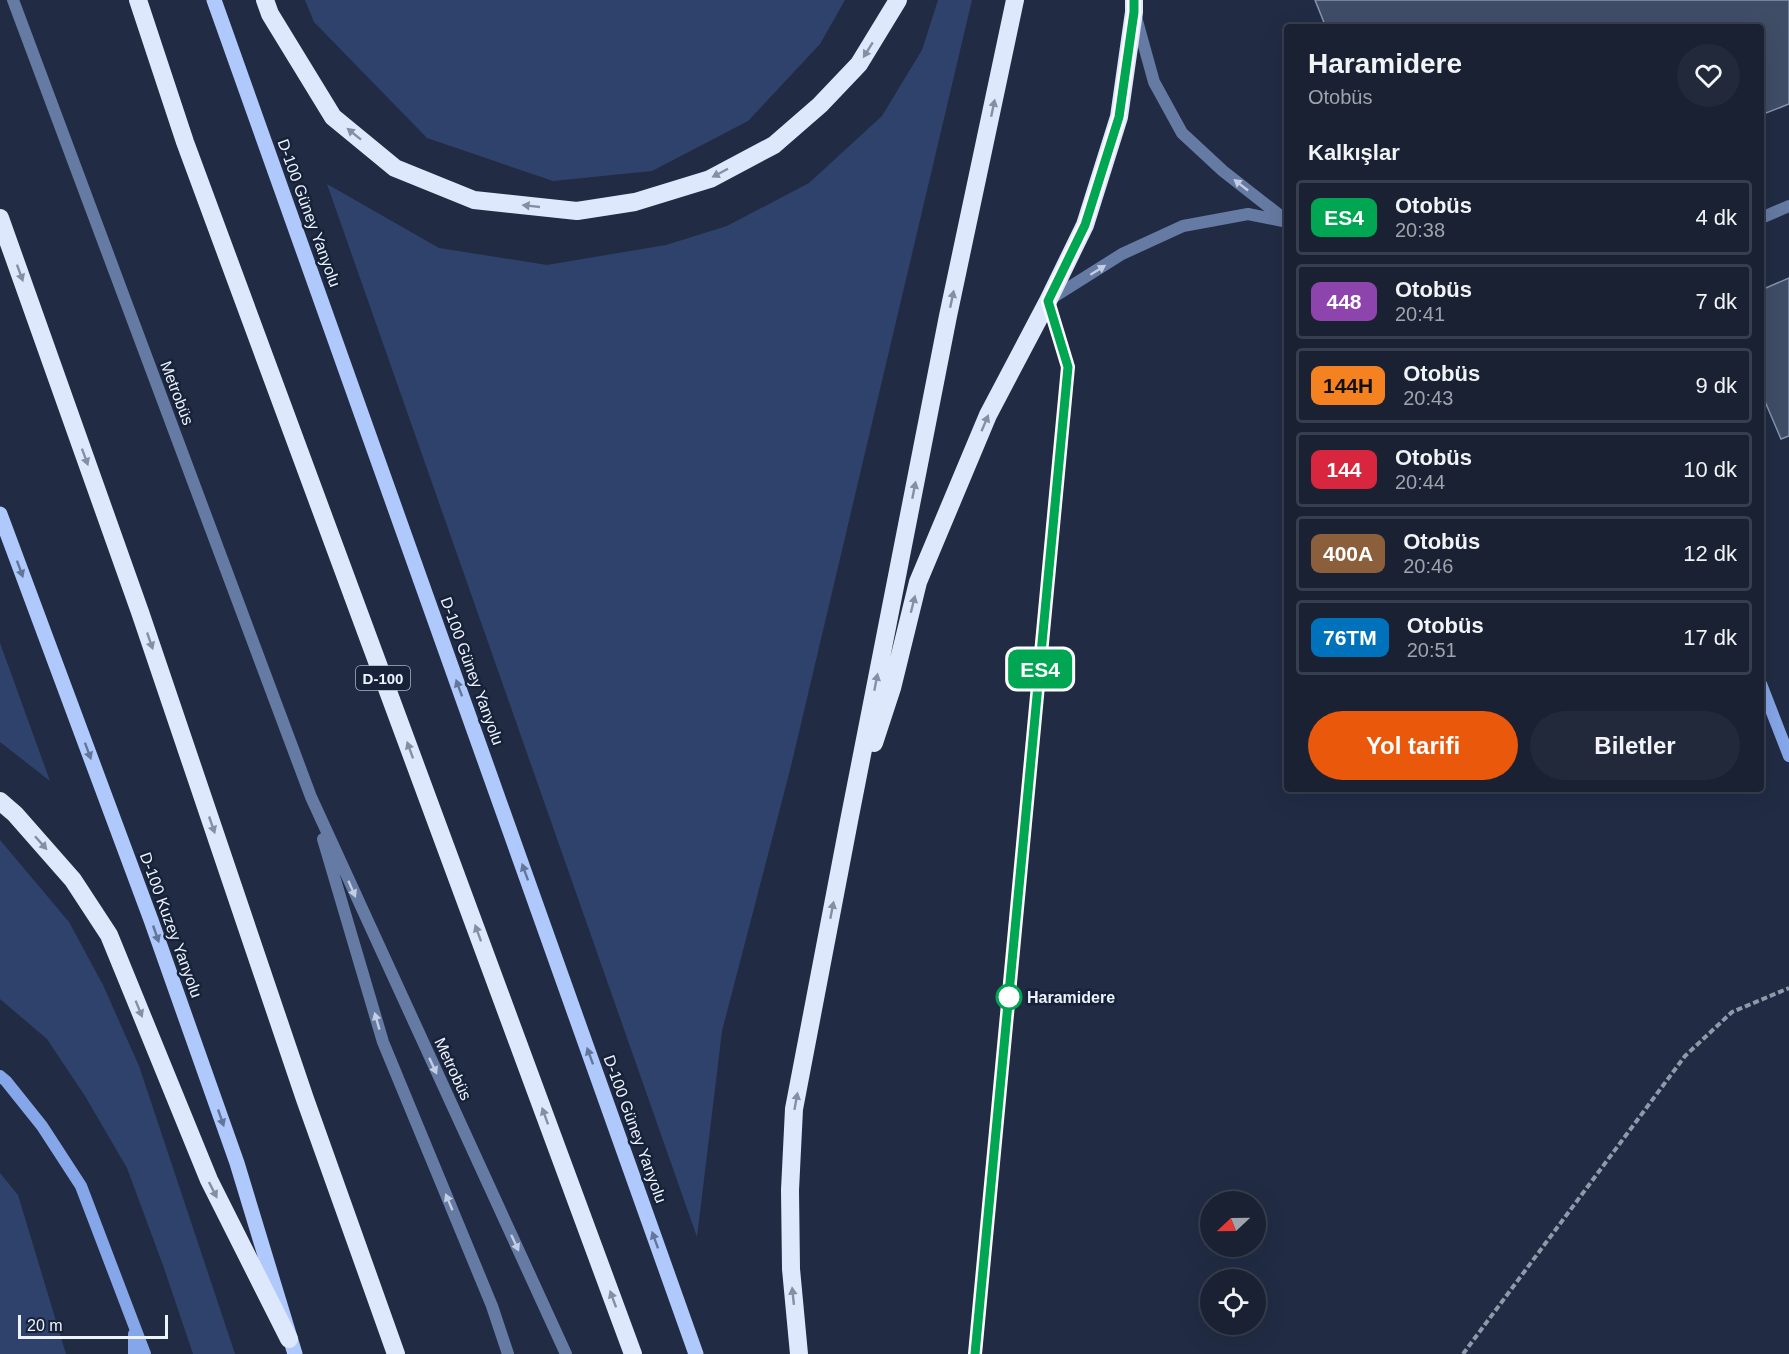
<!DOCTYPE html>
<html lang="tr">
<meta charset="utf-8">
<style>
:root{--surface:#192133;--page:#22293b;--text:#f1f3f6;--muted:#9fa3ac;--line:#373e4e;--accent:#ea580c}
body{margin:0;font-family:Arial,sans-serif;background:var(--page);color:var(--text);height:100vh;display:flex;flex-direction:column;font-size:22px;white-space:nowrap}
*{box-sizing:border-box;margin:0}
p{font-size:20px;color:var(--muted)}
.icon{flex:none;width:33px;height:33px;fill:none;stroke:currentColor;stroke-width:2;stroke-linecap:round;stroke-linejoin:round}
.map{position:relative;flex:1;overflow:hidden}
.drawer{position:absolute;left:1284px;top:24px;width:480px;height:768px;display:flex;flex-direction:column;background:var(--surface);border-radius:6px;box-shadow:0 6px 24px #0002,0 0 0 2px var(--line)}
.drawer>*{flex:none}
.badge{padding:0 12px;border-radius:9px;font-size:21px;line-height:39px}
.needle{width:39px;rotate:248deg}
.tools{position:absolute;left:1200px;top:1191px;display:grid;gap:12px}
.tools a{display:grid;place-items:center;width:66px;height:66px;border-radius:50%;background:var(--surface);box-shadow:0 6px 24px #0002,0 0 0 2px var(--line);font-size:30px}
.scale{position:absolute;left:18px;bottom:15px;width:150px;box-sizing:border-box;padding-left:6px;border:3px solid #ecf2ff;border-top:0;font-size:16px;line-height:21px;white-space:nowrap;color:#ecf2ff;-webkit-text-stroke:4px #172239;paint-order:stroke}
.map>.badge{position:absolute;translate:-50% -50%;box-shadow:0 0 0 3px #fff}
h2{padding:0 24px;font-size:22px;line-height:54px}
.round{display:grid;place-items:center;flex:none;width:63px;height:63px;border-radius:32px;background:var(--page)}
.head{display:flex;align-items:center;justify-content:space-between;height:102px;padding:0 24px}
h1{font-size:28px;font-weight:700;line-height:45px}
.cta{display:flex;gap:12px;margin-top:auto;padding:12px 24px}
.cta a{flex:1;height:69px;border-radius:36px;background:var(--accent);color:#fff;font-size:24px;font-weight:700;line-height:69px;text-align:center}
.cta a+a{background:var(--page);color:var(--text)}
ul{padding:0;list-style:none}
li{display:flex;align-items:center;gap:18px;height:75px;margin:0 12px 9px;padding:0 12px;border:3px solid var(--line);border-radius:6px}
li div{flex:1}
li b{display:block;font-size:22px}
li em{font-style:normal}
li .badge{min-width:66px;font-weight:700;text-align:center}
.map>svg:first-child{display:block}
</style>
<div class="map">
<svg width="1789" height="1354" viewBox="0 0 1789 1354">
<rect width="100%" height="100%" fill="#212c44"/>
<path fill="#2f426b" d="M 305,0 L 845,0 L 820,44 L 748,121 L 652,171 L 553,181 L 427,138 L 314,22 Z
M 938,0 L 972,0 L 791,766 L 722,1031 L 697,1237 L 327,184 L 439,248 L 547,265 L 666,245 L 727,226 L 809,183 L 882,116 L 922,50 Z
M 0,643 L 50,781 L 0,742 Z
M 0,840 L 69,922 L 103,985 L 139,1066 L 235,1354 L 193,1354 L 164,1268 L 127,1168 L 85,1096 L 47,1039 L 0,999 Z
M 0,1173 L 18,1195 L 66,1354 L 0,1354 Z"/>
<path fill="#404d66" stroke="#8493b0" stroke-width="1.5" d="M 1315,0 L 1789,0 L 1789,104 L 1761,115 L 1761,27 L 1329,27 L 1325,25 Z
M 1789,278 L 1789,436 L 1781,439 L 1761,392 L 1761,290 Z"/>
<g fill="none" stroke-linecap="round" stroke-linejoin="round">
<path stroke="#9098aa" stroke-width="4" stroke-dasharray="6 3" stroke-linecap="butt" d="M 1463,1354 L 1685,1056 L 1732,1012 L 1789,988"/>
<path stroke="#667ba3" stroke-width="12" d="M 13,0 L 311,797 L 566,1354
M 323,839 L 383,1042 L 492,1306 L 508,1354
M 975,1354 L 1068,367 L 1048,301"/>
<path stroke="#667ba3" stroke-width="12" d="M 1136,17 L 1154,82 L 1182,133 L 1223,171 L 1287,221
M 1761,218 L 1789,206
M 1049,300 L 1122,254 L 1183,226 L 1248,214 L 1283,221"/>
<path stroke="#85a6e8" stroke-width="12" d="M 1761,684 L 1789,756
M 0,1076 L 6,1081 L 42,1126 L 81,1186 L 145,1354
M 134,1334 L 134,1354"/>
<path stroke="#afc9fc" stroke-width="15" d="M 214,0 L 696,1354
M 0,514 L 151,920 L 237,1163 L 295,1354"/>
<path stroke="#dee8fd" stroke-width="18" d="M 138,0 L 185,142 L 633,1354
M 265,0 L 270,14 L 333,117 L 395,168 L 474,200 L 577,211 L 635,202 L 710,179 L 774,145 L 820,105 L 859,64 L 898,0
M 0,218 L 140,612 L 305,1099 L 396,1354
M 874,743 L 892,688 L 918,582 L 988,415 L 1048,301 L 1085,225 L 1119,117 L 1134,12 L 1134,0
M 0,801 L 15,814 L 73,880 L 109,935 L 209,1180 L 289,1339
M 799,1354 L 791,1269 L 790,1190 L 794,1109 L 849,821 L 948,316 L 1015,0"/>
</g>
<defs><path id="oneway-solid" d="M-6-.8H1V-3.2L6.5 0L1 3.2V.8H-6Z" transform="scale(1.5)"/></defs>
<g fill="#848fa5">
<use href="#oneway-solid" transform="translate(868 50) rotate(122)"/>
<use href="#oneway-solid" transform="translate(993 108) rotate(-78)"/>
<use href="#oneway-solid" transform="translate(354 134) rotate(-141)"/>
<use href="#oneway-solid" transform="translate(720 173) rotate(152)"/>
<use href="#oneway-solid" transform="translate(531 206) rotate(-174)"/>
<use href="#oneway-solid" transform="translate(20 273) rotate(70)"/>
<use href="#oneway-solid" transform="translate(952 299) rotate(-78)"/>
<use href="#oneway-solid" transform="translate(985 423) rotate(-67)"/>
<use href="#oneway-solid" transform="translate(85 457) rotate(70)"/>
<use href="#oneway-solid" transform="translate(914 490) rotate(-79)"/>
<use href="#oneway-solid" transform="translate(913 604) rotate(-76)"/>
<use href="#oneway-solid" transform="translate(150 641) rotate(71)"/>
<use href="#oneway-solid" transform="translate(876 682) rotate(-79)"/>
<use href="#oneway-solid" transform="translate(410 750) rotate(-110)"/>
<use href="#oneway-solid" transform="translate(212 825) rotate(71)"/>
<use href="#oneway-solid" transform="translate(41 843) rotate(48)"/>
<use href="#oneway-solid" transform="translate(832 910) rotate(-79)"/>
<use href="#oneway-solid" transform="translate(478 933) rotate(-110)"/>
<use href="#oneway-solid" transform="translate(139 1009) rotate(68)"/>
<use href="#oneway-solid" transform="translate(796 1101) rotate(-80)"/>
<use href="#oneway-solid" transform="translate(545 1116) rotate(-110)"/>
<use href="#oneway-solid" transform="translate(213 1190) rotate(63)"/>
<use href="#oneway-solid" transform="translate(793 1296) rotate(-96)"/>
<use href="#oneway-solid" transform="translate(613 1299) rotate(-110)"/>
</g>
<g fill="#c4cee3">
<use href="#oneway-solid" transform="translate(1241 185) rotate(-142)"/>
<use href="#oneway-solid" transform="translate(1098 270) rotate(-32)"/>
<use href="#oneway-solid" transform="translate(352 889) rotate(66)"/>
<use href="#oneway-solid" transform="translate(377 1021) rotate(-106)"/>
<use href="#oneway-solid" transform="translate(433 1066) rotate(65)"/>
<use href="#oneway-solid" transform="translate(449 1202) rotate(-113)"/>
<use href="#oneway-solid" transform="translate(515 1243) rotate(65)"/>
</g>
<g fill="#63769a">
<use href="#oneway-solid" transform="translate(20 569) rotate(70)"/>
<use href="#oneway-solid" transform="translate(459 688) rotate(-110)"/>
<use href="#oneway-solid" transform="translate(88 751) rotate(70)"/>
<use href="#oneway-solid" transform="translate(525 872) rotate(-110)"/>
<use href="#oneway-solid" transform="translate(156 934) rotate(71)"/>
<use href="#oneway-solid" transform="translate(590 1056) rotate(-110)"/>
<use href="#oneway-solid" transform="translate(221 1118) rotate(71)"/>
<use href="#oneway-solid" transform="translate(655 1240) rotate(-110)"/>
</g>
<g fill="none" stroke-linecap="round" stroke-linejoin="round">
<g stroke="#fff" stroke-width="14">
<path id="line" d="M 975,1354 L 1068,367 L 1048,301 L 1085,225 L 1119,117 L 1134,12 L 1134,0"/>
</g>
<use href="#line" stroke="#00a651" stroke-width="9"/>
</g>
<circle fill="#fff" stroke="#00a651" stroke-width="3" cx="1009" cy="997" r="12"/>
<g text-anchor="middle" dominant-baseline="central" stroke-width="5" stroke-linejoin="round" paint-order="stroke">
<rect fill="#172239" stroke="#acb4c4" stroke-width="1.5" x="356" y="666" width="54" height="24" rx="4.5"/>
<g font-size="15" font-weight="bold" fill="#ecf2ff">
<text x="383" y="678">D-100</text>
</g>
<g font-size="16" fill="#ecf2ff" stroke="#172239">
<text transform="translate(309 213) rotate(70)">D-100 Güney Yanyolu</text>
<text transform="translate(177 393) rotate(69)">Metrobüs</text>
<text transform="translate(472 671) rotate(70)">D-100 Güney Yanyolu</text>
<text transform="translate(171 925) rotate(70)">D-100 Kuzey Yanyolu</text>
<text transform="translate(453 1069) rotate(65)">Metrobüs</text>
<text transform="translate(635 1129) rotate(70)">D-100 Güney Yanyolu</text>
</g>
<g font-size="16" font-weight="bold" fill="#ecf2ff" stroke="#172239" text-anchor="start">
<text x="1027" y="997">Haramidere</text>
</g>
</g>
</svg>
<div class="tools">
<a><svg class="needle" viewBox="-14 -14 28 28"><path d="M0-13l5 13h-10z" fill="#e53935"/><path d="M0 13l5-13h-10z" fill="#9fa3ac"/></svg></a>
<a><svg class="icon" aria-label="locate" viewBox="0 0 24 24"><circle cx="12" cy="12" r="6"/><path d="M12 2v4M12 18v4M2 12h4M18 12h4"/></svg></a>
</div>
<div class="scale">20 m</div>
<b class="badge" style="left:1040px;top:669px;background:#00a651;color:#fff">ES4</b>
<section class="drawer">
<div class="head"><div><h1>Haramidere</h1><p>Otobüs</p></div><a class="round"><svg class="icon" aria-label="heart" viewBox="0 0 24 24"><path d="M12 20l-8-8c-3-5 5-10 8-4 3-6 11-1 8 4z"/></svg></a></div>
<h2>Kalkışlar</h2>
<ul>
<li><span class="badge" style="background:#00a651;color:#fff">ES4</span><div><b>Otobüs</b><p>20:38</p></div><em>4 dk</em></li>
<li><span class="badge" style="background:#8e44ad;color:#fff">448</span><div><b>Otobüs</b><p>20:41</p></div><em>7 dk</em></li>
<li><span class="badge" style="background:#f58220;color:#111">144H</span><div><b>Otobüs</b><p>20:43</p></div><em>9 dk</em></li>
<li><span class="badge" style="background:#d7263d;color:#fff">144</span><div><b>Otobüs</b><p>20:44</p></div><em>10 dk</em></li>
<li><span class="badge" style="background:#8b5e3c;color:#fff">400A</span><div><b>Otobüs</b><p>20:46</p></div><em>12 dk</em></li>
<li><span class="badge" style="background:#0072bc;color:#fff">76TM</span><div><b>Otobüs</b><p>20:51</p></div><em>17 dk</em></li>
</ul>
<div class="cta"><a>Yol tarifi</a><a>Biletler</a></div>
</section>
</div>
